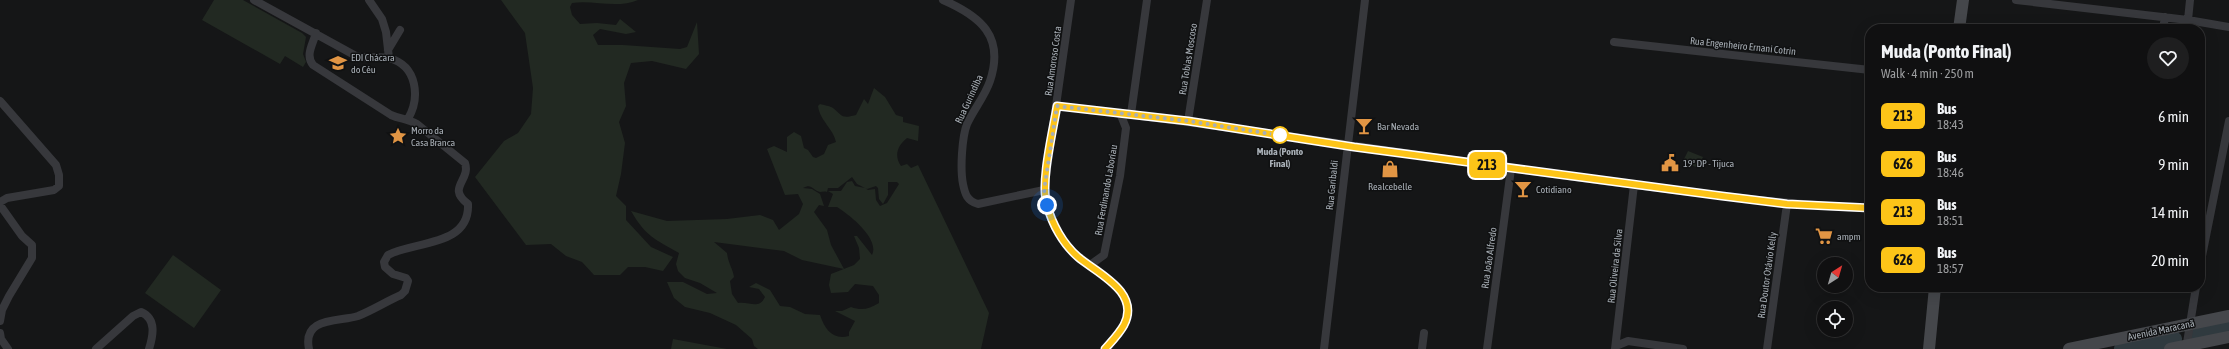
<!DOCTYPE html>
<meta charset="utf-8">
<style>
:root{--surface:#101011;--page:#1e1e1f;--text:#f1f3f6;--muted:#9c9d9f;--line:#303031}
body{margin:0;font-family:"Asap Condensed",sans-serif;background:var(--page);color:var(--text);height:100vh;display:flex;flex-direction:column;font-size:15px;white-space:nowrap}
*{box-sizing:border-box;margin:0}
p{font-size:13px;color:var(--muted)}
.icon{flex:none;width:22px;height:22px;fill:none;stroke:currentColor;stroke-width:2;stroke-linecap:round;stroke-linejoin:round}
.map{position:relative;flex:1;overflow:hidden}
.side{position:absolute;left:1865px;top:24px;width:340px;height:268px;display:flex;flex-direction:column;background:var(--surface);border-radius:16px;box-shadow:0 4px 16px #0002,0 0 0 1px var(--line)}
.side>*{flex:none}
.badge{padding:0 8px;border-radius:6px;font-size:14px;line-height:26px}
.needle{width:26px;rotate:37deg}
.buttons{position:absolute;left:1817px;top:257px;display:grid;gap:8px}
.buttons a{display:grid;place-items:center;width:36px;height:36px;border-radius:50%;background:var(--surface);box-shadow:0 4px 16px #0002,0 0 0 1px var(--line);font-size:20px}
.you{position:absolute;width:20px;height:20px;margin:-10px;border:3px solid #fff;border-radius:50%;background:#1a73e8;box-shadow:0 0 0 6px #1a73e833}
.map>.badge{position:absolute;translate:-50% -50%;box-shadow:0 0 0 2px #fff}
.round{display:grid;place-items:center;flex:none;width:42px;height:42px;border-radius:21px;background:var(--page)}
.head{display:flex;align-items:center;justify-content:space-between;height:68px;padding:0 16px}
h1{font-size:19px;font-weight:700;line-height:30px}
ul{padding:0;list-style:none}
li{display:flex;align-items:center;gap:12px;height:48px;padding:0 16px}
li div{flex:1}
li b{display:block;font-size:15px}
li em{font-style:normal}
li .badge{min-width:44px;font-weight:700;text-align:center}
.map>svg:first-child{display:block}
</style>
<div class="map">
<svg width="2229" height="349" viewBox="0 0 2229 349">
<rect width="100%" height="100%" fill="#151617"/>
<path fill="#222922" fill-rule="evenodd" d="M 214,0 L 243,0 L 302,33 L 306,37 L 303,54 L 306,62 L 303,67 L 285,56 L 280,64 L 202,20 Z
M 501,0 L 638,0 C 617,9 595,0 572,3 L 570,7 L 572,15 L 580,24 L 597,23 L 616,25 L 620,19 L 636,32 L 626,34 L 600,29 L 593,35 L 598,45 L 623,45 L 680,49 L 687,47 L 697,22 L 699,54 L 686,69 L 652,61 L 631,63 L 624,83 L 626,106 L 619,122 L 625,143 L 621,174 L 616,196 L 626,206 L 626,220 L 651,247 L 673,257 L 663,271 L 645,267 L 628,267 L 620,275 L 594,275 L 582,262 L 566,256 L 551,244 L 526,245 L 475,177 L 504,141 L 518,133 L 531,114 L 533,88 L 525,33 Z
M 874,88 L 885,97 L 896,115 L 903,117 L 903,122 L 919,126 L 918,141 L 907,138 C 897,146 894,156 901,166 L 907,164 L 911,168 L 918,165 L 989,313 L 981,349 L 758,349 L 754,346 L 752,339 L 736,325 L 710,313 L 685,307 L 674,298 L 667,282 L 683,282 L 707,294 L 717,293 L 700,283 L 685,278 L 678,271 L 676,264 L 679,253 C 655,239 646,237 631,211 L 667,221 L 727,219 L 760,215 L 773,220 L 779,230 L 799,214 L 803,204 L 798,194 L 785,195 L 767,149 L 774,146 L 787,152 L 787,137 L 794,132 L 801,136 L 804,148 L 808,150 L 813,157 L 816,158 L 824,154 L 828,145 L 836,142 C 833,128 820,121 818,106 L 820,104 C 824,105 830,106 833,108 C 843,116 841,119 856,115 L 864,99 L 868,104 ZM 852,177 L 857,184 L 867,189 L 876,186 L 878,188 L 879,199 L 883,204 L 888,195 L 888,182 L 897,182 L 899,184 L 887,203 L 880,206 L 876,200 L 875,189 L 868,190 L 865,188 L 855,186 L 852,181 L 847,182 L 841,191 L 828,191 L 833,194 L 828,207 L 837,207 C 850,215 880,239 872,255 L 857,236 L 854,236 L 859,248 L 860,259 L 854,265 L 831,274 L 829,285 L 831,293 L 848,292 L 855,284 L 873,286 L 879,295 L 879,303 C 869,309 862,311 851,307 L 842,311 L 835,311 L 855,321 L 849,332 L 849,336 C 833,340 825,330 820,315 L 805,314 L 790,307 L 780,306 L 770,290 L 756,283 L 749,287 L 759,289 L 765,297 C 759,310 749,301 738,303 L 732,294 L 730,281 L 734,277 C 733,269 728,263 727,253 L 714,242 L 784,251 L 802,260 L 844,269 L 831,245 L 827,230 L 814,212 L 819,205 L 824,206 L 820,194 L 812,189 L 803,188 C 812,183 812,190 820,192 C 822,192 824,191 827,192 L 828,188 L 838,188 Z
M 1688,151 L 1703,157 L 1698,168 L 1683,161 Z
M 173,255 L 221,290 L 194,328 L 145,293 Z
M 673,339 L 727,349 L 671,349 Z"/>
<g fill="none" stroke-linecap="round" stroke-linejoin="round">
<path stroke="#303a3f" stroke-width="16" d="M 2197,334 L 2229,327
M 2122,349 L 2174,339"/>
<path stroke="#37383c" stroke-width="8" d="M 254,0 L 356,56 C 367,59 379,56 389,58 C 418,66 420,98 408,119
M 369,0 L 382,19 L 386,32 L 389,58
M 943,0 C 980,16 1005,36 990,81 C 985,96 974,109 967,124 C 962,137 960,169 963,184 C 965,194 967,201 978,204 L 1044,190
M 1071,0 L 1044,190 C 1047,211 1055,234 1070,249 C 1089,269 1142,288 1124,325 C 1120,334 1112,341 1105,349
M 2016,0 L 2188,20 L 2229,27
M 2188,20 L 2190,0
M 2163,29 L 2165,17
M 1614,42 L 1870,70
M 388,50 L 400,30
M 0,101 L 56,165 L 59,175 L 59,186 L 54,190 L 7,198 L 0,202
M 1057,106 C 1240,126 1421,157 1604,181 C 1692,192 1780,205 1870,208
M 1131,114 L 1147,0
M 1188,121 L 1207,0
M 0,205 L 22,236 L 32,245 L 32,258 L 9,296 L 2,310 L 0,321
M 1090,265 L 1104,255 L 1120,176 L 1126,128 L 1120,113
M 2200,266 L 2229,121
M 0,333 L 1,339 L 8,349
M 1616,346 L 1628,341 L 1683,349
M 96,349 L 133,316 L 141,312 C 157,319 153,336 149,349
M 309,349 C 302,316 340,322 358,316 C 373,310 387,301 401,295 L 405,291 L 408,281 L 406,278 L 393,274 L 385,267 L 384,262 L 388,255 C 413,241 470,247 468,204 C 446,187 471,181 465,163 L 417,124 C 408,119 400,119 391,115 L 313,65 C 305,55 313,44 316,33
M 1324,349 L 1365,0
M 1422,349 L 1424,333
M 1487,349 L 1511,169
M 1615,349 L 1634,185
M 1767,349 L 1787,204
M 2186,349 L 2196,287"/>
<path stroke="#45474b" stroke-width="12" d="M 1959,29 L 1963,0
M 1929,349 L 1935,287
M 2069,349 L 2229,316
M 2170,349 L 2229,337"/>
</g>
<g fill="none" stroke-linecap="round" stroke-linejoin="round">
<g stroke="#fff" stroke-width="9">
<path id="line" d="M 1105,349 C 1112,341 1119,334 1124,325 C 1141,292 1097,273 1078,257 C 1063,244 1052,224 1047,205 C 1040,183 1053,131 1057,106 L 1188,121 L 1354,147 L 1722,196 L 1787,204 L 1870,208"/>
</g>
<use href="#line" stroke="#fdc418" stroke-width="6"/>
<path stroke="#a8afb6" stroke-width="4" stroke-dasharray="0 7.2" d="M 1047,205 L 1044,190 L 1057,106 L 1188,121 L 1284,136 L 1280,135"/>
</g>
<defs>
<g id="school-bare" transform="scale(1.38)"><path d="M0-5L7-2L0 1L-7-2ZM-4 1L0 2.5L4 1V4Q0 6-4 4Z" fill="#e19544" stroke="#101112" stroke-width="2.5" paint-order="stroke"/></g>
<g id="bar-bare" transform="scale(1.38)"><path d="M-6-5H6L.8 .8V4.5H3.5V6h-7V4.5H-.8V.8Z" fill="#e19544" stroke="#101112" stroke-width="2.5" paint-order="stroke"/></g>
<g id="sight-bare" transform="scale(1.38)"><path d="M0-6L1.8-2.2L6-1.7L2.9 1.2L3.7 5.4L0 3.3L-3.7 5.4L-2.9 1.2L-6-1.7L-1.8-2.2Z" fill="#e19544" stroke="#101112" stroke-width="2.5" paint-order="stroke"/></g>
<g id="civic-bare" transform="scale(1.38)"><path d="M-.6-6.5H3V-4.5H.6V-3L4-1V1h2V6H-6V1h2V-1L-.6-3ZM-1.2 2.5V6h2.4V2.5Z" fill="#e19544" stroke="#101112" stroke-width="2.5" paint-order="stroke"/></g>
<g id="shop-bare" transform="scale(1.38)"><path d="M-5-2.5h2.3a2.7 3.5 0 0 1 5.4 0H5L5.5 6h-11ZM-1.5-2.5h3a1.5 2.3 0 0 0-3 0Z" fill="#e19544" stroke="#101112" stroke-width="2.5" paint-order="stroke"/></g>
<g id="supermarket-bare" transform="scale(1.38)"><path d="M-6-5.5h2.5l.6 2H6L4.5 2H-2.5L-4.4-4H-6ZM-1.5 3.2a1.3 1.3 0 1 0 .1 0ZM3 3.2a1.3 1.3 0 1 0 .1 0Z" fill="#e19544" stroke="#101112" stroke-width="2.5" paint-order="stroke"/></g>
</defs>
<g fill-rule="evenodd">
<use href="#school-bare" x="338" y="63"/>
<use href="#bar-bare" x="1364" y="126"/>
<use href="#sight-bare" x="398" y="136"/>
<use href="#civic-bare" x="1670" y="163"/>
<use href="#shop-bare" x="1390" y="169"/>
<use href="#bar-bare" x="1523" y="189"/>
<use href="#supermarket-bare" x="1824" y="236"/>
</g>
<circle fill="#fff" stroke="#fdc418" stroke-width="2" cx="1280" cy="135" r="8"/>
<g text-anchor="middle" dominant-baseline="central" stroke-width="3" stroke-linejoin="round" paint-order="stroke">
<g font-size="10" fill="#a8afb6" stroke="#101112">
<text transform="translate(1743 46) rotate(6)">Rua Engenheiro Ernani Cotrin</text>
<text transform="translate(1188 59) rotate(-81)">Rua Tobias Moscoso</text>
<text transform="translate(1053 61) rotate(-82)">Rua Amoroso Costa</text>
<text transform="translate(969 99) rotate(-65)">Rua Gurindiba</text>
<text transform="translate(1332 185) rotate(-84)">Rua Garibaldi</text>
<text transform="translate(1106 190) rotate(-80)">Rua Ferdinando Laboriau</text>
<text transform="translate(1489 258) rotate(-82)">Rua João Alfredo</text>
<text transform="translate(1615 266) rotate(-84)">Rua Oliveira da Silva</text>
<text transform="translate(1767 275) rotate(-82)">Rua Doutor Otávio Kelly</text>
<text transform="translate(2161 330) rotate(-12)">Avenida Maracanã</text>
</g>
<g font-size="10" fill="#a8afb6" stroke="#101112" text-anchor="start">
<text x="351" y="57">EDI Chácara<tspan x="351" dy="12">do Céu</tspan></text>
<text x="1377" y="126">Bar Nevada</text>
<text x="411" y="130">Morro da<tspan x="411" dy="12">Casa Branca</tspan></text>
<text x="1683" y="163">19º DP - Tijuca</text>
<text x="1390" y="186" text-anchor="middle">Realcebelle</text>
<text x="1536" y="189">Cotidiano</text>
<text x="1837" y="236">ampm</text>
</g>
<g font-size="10" font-weight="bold" fill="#a8afb6" stroke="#101112">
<text x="1280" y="151">Muda (Ponto<tspan x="1280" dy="12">Final)</tspan></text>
</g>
</g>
</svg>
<div class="buttons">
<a><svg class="needle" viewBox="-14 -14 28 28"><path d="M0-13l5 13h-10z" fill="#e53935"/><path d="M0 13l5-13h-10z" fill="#9c9d9f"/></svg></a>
<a><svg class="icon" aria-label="locate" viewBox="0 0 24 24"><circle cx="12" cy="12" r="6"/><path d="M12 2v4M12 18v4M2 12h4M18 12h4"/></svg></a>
</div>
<div class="you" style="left:1047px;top:205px"></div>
<b class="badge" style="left:1487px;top:165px;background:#fdc418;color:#111">213</b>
<section class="side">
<div class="head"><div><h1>Muda (Ponto Final)</h1><p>Walk · 4 min · 250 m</p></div><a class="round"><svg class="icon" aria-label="heart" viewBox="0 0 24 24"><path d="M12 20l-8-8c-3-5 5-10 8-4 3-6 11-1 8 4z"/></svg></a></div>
<ul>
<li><span class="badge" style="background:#fdc418;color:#111">213</span><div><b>Bus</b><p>18:43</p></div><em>6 min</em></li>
<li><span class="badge" style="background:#fdc418;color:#111">626</span><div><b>Bus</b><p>18:46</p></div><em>9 min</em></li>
<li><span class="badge" style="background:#fdc418;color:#111">213</span><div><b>Bus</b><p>18:51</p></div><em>14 min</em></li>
<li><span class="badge" style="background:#fdc418;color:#111">626</span><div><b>Bus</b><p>18:57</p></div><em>20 min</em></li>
</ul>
</section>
</div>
